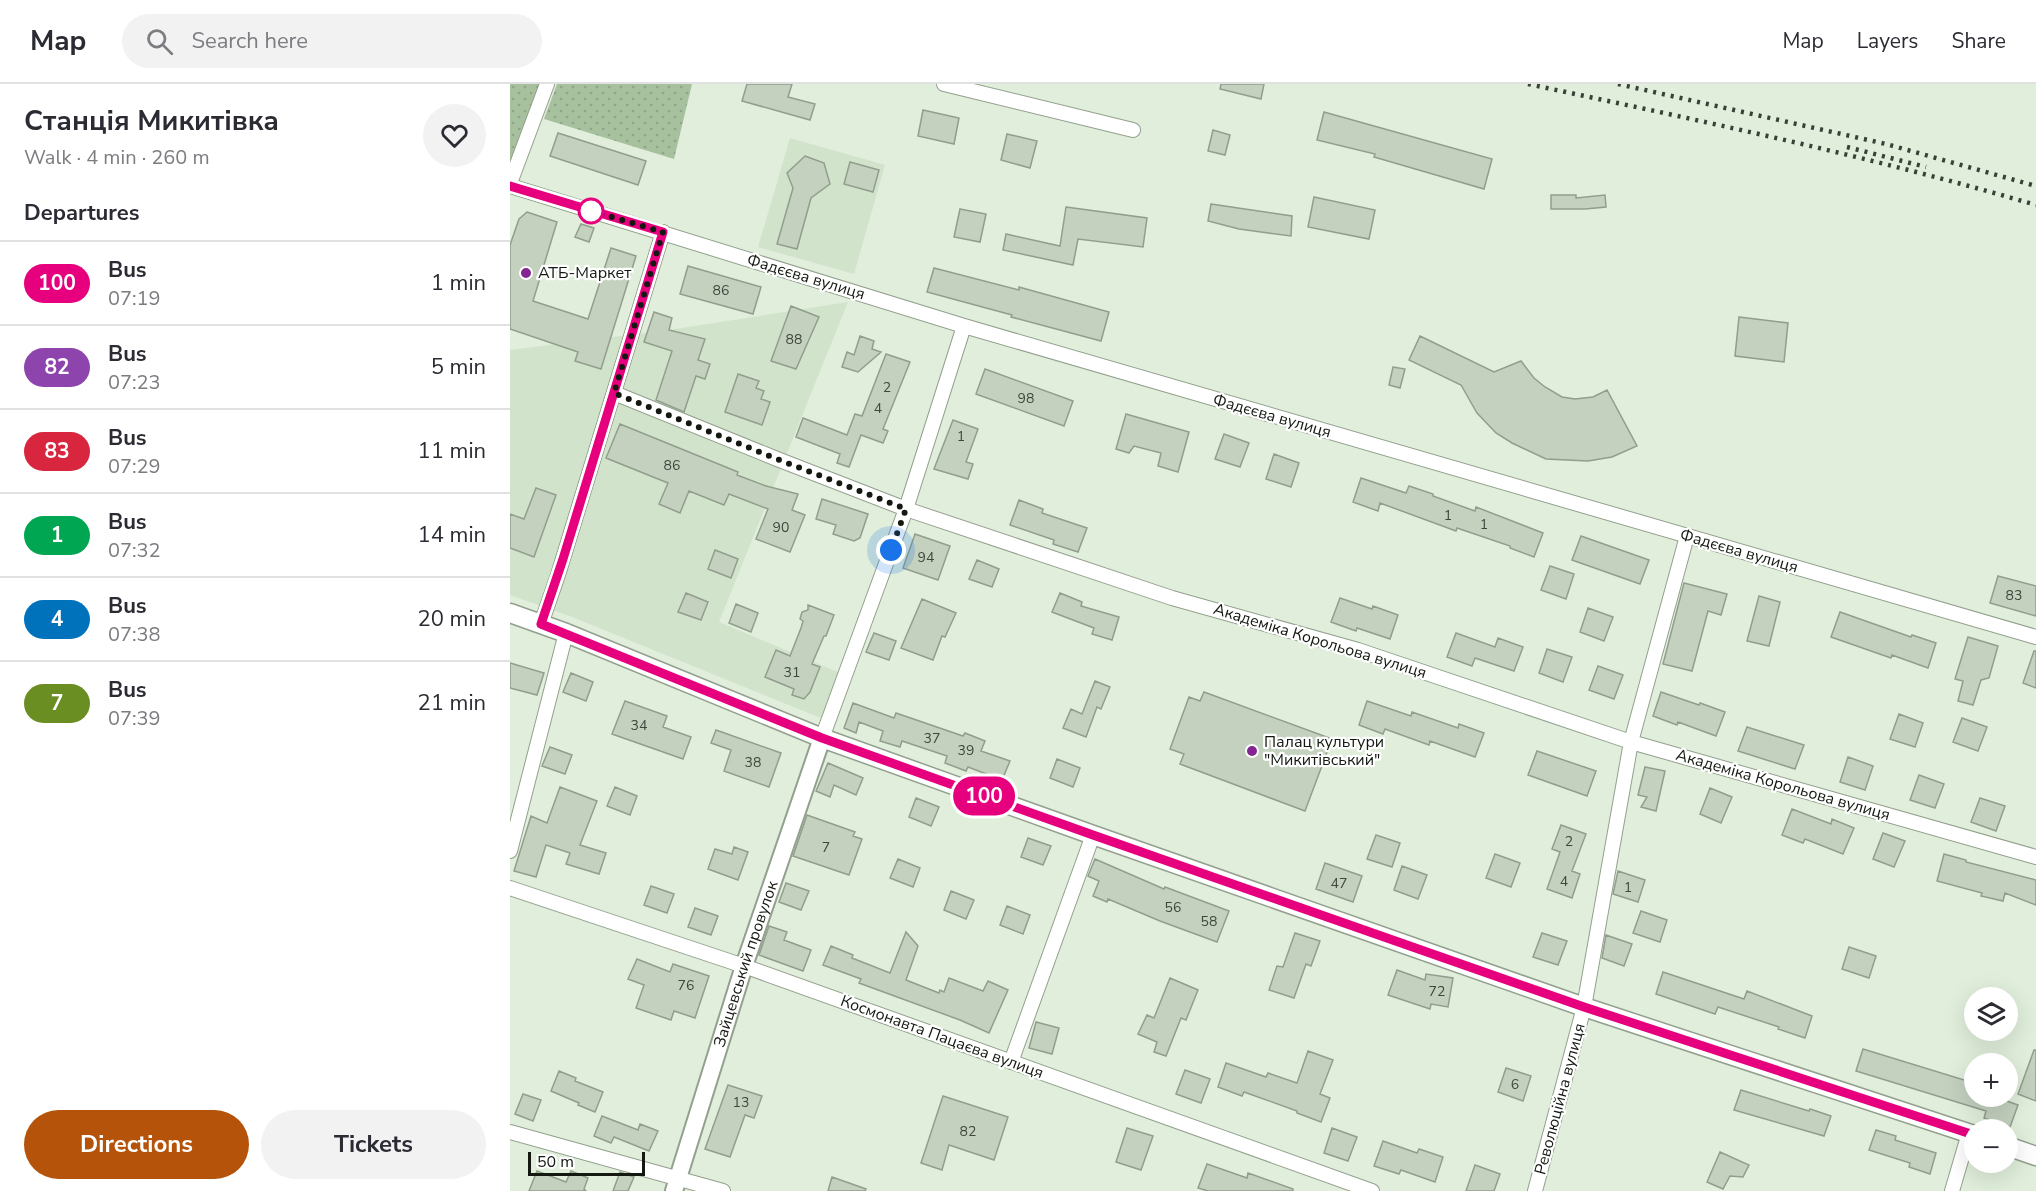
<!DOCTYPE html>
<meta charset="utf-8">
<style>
:root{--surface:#fff;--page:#f2f2f3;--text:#2b2b33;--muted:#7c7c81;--line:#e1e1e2;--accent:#b45309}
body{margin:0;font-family:"Nunito Sans",sans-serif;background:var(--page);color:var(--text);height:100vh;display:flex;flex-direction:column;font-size:22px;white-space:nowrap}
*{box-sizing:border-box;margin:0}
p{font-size:20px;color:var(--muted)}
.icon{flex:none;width:33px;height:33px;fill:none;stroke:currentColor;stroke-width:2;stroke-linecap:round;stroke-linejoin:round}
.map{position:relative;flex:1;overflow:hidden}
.drawer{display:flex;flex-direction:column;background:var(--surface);width:510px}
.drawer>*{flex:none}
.badge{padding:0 12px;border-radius:20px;font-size:21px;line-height:39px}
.fabs{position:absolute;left:1454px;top:903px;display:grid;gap:12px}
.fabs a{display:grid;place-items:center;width:54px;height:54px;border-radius:50%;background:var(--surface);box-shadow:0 6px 24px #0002;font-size:30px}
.scale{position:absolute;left:18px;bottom:15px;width:117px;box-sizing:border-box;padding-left:6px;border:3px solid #131811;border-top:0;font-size:16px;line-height:21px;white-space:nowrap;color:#131811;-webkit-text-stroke:4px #fff;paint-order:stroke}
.you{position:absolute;width:30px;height:30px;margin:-15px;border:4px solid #fff;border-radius:50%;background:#1a73e8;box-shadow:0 0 0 9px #1a73e833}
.map>.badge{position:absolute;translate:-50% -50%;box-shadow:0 0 0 3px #fff}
h2{padding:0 24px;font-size:22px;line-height:54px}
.round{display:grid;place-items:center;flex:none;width:63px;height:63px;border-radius:32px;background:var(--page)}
.overview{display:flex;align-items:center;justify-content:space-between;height:102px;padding:0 24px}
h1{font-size:28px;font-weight:700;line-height:45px}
.button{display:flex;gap:12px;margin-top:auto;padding:12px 24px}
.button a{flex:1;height:69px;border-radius:36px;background:var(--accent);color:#fff;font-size:24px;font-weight:700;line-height:69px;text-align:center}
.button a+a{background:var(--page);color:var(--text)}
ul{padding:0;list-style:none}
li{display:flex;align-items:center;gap:18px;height:84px;padding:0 24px;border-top:2px solid var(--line)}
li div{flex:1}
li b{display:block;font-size:22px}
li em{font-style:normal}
li .badge{min-width:66px;font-weight:700;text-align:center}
header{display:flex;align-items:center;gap:36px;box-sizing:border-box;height:84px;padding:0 30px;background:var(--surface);border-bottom:2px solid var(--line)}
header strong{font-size:28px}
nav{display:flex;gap:33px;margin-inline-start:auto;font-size:21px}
.search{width:420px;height:54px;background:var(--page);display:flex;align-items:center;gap:15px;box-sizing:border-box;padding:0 21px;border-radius:33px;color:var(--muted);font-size:22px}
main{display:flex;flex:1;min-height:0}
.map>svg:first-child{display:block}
</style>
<header>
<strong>Map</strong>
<div class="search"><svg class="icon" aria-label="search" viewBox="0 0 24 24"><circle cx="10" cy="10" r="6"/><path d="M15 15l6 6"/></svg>Search here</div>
<nav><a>Map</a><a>Layers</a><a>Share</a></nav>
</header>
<main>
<section class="drawer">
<div class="overview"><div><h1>Станція Микитівка</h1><p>Walk · 4 min · 260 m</p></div><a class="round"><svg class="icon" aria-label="heart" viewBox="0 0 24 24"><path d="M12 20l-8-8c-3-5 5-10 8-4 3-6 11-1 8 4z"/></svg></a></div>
<h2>Departures</h2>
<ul>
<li><span class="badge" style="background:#e6007e;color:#fff">100</span><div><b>Bus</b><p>07:19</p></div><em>1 min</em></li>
<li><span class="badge" style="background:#8e44ad;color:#fff">82</span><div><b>Bus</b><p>07:23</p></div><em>5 min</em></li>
<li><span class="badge" style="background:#d7263d;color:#fff">83</span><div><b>Bus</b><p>07:29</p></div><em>11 min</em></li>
<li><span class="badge" style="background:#00a651;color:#fff">1</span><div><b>Bus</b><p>07:32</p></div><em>14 min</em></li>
<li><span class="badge" style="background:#0072bc;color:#fff">4</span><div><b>Bus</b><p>07:38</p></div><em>20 min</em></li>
<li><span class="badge" style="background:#6b8e23;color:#fff">7</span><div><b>Bus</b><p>07:39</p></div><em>21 min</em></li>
</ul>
<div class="button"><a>Directions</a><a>Tickets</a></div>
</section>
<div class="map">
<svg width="1526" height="1107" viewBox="0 0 1526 1107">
<defs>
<pattern id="park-dots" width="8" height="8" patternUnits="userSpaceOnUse" patternTransform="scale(1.5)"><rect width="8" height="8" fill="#a7c19e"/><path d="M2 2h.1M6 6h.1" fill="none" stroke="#8fa587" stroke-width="1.8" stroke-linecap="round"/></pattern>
</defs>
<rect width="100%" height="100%" fill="#e0eedb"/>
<path fill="#d1e4cb" d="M 280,54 L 375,81 L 344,190 L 248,163 Z
M 338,218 L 209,538 L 335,591 L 318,637 L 62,533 L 0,511 L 0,266 L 159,246 Z"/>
<path fill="url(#park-dots)" d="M 0,0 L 37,0 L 0,99 Z
M 47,0 L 182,0 L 164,75 L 34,35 Z"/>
<path fill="#c4d1bf" stroke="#929e8d" stroke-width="1.5" d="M 237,0 L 282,0 L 278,13 L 305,20 L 300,36 L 232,17 Z
M 711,0 L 754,0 L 751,15 L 710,5 Z
M 413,26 L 449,34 L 444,60 L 408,52 Z
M 814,28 L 982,75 L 974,105 L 864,73 L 865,70 L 807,56 Z
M 703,46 L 720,51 L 715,71 L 698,67 Z
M 48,49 L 136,77 L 128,101 L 40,72 Z
M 497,50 L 527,57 L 520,84 L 491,76 Z
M 295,72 L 314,79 L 320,100 L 301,114 L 287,165 L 267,160 L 283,104 L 277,89 Z
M 340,78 L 369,86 L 363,108 L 334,100 Z
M 1041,111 L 1066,111 L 1066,114 L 1095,111 L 1096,123 L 1075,125 L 1041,125 Z
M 804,113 L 865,126 L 859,155 L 798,143 Z
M 701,120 L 782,132 L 781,152 L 729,145 L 698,137 Z
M 556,123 L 637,134 L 633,163 L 568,155 L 563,181 L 493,166 L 496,150 L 550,162 Z
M 450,125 L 476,130 L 470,158 L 444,153 Z
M 17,128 L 47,138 L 23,217 L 78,235 L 101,164 L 126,172 L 91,285 L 65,277 L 68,268 L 0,245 L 0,161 L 9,135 Z
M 71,140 L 84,144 L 79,158 L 65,153 Z
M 178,182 L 251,203 L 243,230 L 170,210 Z
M 424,184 L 509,206 L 509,203 L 599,228 L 591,257 L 501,233 L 502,231 L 417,208 Z
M 281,222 L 309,233 L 286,285 L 261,277 Z
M 144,228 L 162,234 L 159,246 L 195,255 L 188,276 L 200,280 L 195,295 L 186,292 L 174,328 L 146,316 L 162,267 L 134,258 Z
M 1229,233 L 1278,239 L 1274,278 L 1225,272 Z
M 350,252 L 364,257 L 362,265 L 371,268 L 348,288 L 332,283 L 337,268 L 344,271 Z
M 910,252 L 984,288 L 1011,277 L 1024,294 L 1035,303 L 1052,313 L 1065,315 L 1083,313 L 1097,306 L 1127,362 L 1102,373 L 1078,377 L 1036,375 L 1002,359 L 986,349 L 967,329 L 951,301 L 899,276 Z
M 376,270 L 400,278 L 373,345 L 378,347 L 373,359 L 351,351 L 339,383 L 327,379 L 330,370 L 286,353 L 293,334 L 337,351 L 345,330 L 352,332 Z
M 883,283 L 895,285 L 890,304 L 879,301 Z
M 475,285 L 563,317 L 554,342 L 466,310 Z
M 228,290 L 249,297 L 246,304 L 254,307 L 251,315 L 260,318 L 252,341 L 215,328 Z
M 616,330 L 679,348 L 668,388 L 648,382 L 651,369 L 624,362 L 619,369 L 606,365 Z
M 443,336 L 468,345 L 456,378 L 463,380 L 458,395 L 424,385 Z
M 110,340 L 228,388 L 227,391 L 256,402 L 288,410 L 282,426 L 295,431 L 280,468 L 246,455 L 258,425 L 219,410 L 214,421 L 179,407 L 170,429 L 149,420 L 158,399 L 96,374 Z
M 714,350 L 739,359 L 730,383 L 705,375 Z
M 764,370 L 789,379 L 781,403 L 756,395 Z
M 851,394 L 896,409 L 899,402 L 923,410 L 923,412 L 965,427 L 966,423 L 1033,449 L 1024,473 L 1000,464 L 1000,462 L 947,444 L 946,447 L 870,419 L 868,427 L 843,418 Z
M 26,404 L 46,411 L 24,473 L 0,464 L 0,430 L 14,435 Z
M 312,415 L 358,430 L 350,454 L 344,457 L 323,450 L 326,441 L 306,435 Z
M 509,416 L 533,425 L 532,429 L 577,444 L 568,468 L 543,460 L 544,456 L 500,441 Z
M 405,450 L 440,462 L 428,496 L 393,484 Z
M 1071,452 L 1139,476 L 1130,500 L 1062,476 Z
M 205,466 L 228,475 L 221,494 L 198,485 Z
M 467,476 L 489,485 L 482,503 L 459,495 Z
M 1040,482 L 1064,490 L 1056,515 L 1031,506 Z
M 1488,492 L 1526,502 L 1526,532 L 1480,519 Z
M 1174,499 L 1217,510 L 1211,531 L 1198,527 L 1182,587 L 1153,580 Z
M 176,509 L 198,518 L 191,536 L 168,528 Z
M 550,509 L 572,518 L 571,522 L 609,533 L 602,556 L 582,550 L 584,544 L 542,528 Z
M 1249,512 L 1270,518 L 1259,562 L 1237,557 Z
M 830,514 L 862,525 L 863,522 L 888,531 L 880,555 L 847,544 L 846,547 L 821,538 Z
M 412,515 L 446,529 L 435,553 L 432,552 L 423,576 L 391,564 Z
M 226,520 L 248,529 L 241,548 L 219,539 Z
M 298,521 L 324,531 L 316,552 L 314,552 L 302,580 L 310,583 L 300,608 L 294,615 L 282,611 L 284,605 L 255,593 L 266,566 L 280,572 L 291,544 L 293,537 L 290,535 L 292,528 L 298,526 Z
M 1078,524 L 1103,533 L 1094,557 L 1070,548 Z
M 1330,528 L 1401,553 L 1402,551 L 1426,559 L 1418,584 L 1382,571 L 1381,574 L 1321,553 Z
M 364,549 L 386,557 L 379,576 L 356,568 Z
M 946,549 L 985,563 L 988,554 L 1013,563 L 1004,587 L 965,574 L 962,582 L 937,573 Z
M 1458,553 L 1488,562 L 1479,594 L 1471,596 L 1463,621 L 1448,617 L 1453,597 L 1445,595 Z
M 1037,565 L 1062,573 L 1053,598 L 1029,589 Z
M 1524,567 L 1526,567 L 1526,604 L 1513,599 Z
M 0,579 L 34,589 L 27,611 L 0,604 Z
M 1088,582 L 1113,591 L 1104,615 L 1079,606 Z
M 61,589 L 83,598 L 76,617 L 53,608 Z
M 585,597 L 600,603 L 591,625 L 587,623 L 576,653 L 553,644 L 561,625 L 572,630 Z
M 694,608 L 822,655 L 795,727 L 670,680 L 674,670 L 660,665 L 679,613 L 690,617 Z
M 1151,608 L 1189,621 L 1190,619 L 1215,628 L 1206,652 L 1168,638 L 1167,641 L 1143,632 Z
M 115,617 L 157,632 L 153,643 L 181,653 L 173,675 L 102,650 Z
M 857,617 L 901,632 L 902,628 L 948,644 L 949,640 L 974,649 L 965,673 L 920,657 L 919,661 L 875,645 L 873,650 L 849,641 Z
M 343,619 L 384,634 L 386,629 L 453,652 L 455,649 L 475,657 L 471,667 L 500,677 L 492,696 L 458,683 L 456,687 L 435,679 L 437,672 L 392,657 L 390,663 L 370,657 L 373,647 L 349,638 L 346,649 L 334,644 Z
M 1389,630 L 1413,639 L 1405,663 L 1380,655 Z
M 1452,634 L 1477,643 L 1468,667 L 1443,658 Z
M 1237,643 L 1294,661 L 1285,685 L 1228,667 Z
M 206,646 L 271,669 L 259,703 L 214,687 L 221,666 L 201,659 Z
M 40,663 L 62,671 L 55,690 L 32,682 Z
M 1027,667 L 1086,687 L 1077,712 L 1018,691 Z
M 1338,673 L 1363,682 L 1355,706 L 1330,698 Z
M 547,675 L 570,684 L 563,703 L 540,694 Z
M 318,679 L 353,694 L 346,711 L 324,701 L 320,713 L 306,707 Z
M 1135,683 L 1155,687 L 1146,727 L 1131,723 L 1137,713 L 1128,711 Z
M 1409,691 L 1434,700 L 1425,724 L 1400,716 Z
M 50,703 L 87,717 L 70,761 L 96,769 L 89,790 L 56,780 L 60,769 L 36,761 L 26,793 L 4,787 L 21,732 L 37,739 Z
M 105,703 L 127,712 L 120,731 L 97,722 Z
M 1200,704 L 1222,713 L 1211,739 L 1190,730 Z
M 406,714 L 429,723 L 421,742 L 399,733 Z
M 1470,714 L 1495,722 L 1486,747 L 1461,738 Z
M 1282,725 L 1321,740 L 1322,735 L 1344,744 L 1333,770 L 1295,755 L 1293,759 L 1272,751 Z
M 297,731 L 345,748 L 343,752 L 352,755 L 339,791 L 283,772 Z
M 1051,741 L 1076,750 L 1062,787 L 1070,790 L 1062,814 L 1037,805 L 1050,768 L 1042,765 Z
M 1373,749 L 1395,757 L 1384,783 L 1363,775 Z
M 866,751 L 890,759 L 882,783 L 857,775 Z
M 518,754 L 541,762 L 533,781 L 511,773 Z
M 224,763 L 238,768 L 228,796 L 198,785 L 205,765 L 222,770 Z
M 985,770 L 1010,779 L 1001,803 L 976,794 Z
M 1434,770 L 1456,776 L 1456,778 L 1526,796 L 1526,821 L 1495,809 L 1493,817 L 1471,812 L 1472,809 L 1427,797 Z
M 388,775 L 410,784 L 403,803 L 380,794 Z
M 585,775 L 654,805 L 655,803 L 719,827 L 707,858 L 650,837 L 598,815 L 597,818 L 583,812 L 589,797 L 578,792 Z
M 815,779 L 852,792 L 843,818 L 806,805 Z
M 892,782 L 917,791 L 908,815 L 884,806 Z
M 1108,787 L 1135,796 L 1128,818 L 1103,810 Z
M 276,799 L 299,807 L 291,826 L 269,818 Z
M 141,802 L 164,810 L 157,829 L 134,821 Z
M 441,807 L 464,816 L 456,835 L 434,826 Z
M 497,822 L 520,831 L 513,850 L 490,841 Z
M 185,824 L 208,832 L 201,851 L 178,843 Z
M 1131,827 L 1157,836 L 1150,858 L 1123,849 Z
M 259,842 L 277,848 L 274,856 L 301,866 L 293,887 L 249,871 Z
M 396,848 L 408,862 L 396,896 L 429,909 L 430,906 L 434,908 L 439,894 L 473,907 L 478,897 L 498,906 L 479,949 L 450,936 L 349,899 L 351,895 L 313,881 L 321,862 L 343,871 L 342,874 L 380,889 Z
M 785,849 L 810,857 L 801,882 L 796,880 L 784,914 L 759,906 L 767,882 L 773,883 Z
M 1032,849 L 1057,857 L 1048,881 L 1023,873 Z
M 1096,851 L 1122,860 L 1114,882 L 1092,874 Z
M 1339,863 L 1366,872 L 1359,894 L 1332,885 Z
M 127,875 L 160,888 L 163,880 L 199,892 L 185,934 L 164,927 L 161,936 L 126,924 L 134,901 L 118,895 Z
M 887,886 L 915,896 L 916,890 L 943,894 L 938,923 L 921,920 L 920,925 L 878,911 Z
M 1153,888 L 1234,915 L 1237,907 L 1302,932 L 1295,954 L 1268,945 L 1269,943 L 1208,923 L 1205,930 L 1146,910 Z
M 660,894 L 688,906 L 676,936 L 671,934 L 656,972 L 644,968 L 647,958 L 628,950 L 637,931 L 644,934 Z
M 526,938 L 549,944 L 542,970 L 519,964 Z
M 1353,965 L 1464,999 L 1464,1012 L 1483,1012 L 1508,1021 L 1500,1043 L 1474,1034 L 1476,1027 L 1346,987 Z
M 1524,966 L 1526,966 L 1526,1017 L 1508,1010 Z
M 798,967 L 823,976 L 810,1010 L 820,1014 L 811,1038 L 787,1029 L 787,1027 L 734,1008 L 732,1012 L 708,1003 L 716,979 L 756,993 L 758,989 L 787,999 Z
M 996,984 L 1021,992 L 1013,1017 L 988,1008 Z
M 675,986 L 700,995 L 691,1019 L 666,1010 Z
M 49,987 L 66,994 L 65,997 L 93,1008 L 85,1028 L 68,1021 L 69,1019 L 41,1007 Z
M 218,1001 L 252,1012 L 244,1034 L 235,1031 L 220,1073 L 195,1065 Z
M 1231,1006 L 1299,1027 L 1300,1025 L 1321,1032 L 1314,1052 L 1224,1026 Z
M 13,1010 L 31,1016 L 23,1037 L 5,1030 Z
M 433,1012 L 498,1033 L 484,1076 L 439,1061 L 432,1086 L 411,1079 Z
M 92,1032 L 128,1046 L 130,1040 L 148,1047 L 139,1067 L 104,1053 L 101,1059 L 84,1052 Z
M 617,1044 L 643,1052 L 631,1086 L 606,1078 Z
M 822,1044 L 847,1053 L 838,1077 L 814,1069 Z
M 1366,1046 L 1386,1052 L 1385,1056 L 1426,1069 L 1420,1090 L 1399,1083 L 1400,1079 L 1359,1066 Z
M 873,1057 L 907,1069 L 909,1065 L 933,1073 L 925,1098 L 891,1086 L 889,1090 L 864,1082 Z
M 1210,1068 L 1239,1081 L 1233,1093 L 1220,1092 L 1213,1105 L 1197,1098 Z
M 697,1080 L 737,1094 L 738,1089 L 783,1105 L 783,1107 L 698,1107 L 688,1104 Z
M 965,1081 L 990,1090 L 984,1107 L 956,1107 Z
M 27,1087 L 56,1098 L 61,1087 L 78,1094 L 74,1105 L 76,1107 L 19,1107 Z
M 110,1088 L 124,1093 L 118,1107 L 103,1107 Z
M 322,1093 L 356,1105 L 355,1107 L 318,1107 Z"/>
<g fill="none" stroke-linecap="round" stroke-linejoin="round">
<g stroke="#93a08e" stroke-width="16">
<path id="minor" d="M 434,0 L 623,46
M 0,99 L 37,0
M 0,102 L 454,242 L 1526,553
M 104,309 L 267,375 L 396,425 L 662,514 L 848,566 L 1121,658 L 1526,773
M 31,540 L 48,491 L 153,148
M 312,654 L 396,425 L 454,242
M 0,767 L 56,549
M 0,804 L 234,882 L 862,1107
M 501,978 L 583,751
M 0,1048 L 213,1107
M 1025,1107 L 1074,923 L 1121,658 L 1177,452
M 1442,1107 L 1459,1049"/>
</g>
<g stroke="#93a08e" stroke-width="20">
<g id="tertiary">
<path id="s1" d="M 164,1107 L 234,882 L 312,654"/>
</g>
</g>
<g stroke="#93a08e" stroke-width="21">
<path id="secondary" d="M 0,529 L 56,549 L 312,654 L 583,751 L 1074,923 L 1464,1051
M 1497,1062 L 1526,1072"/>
</g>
<use href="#minor" stroke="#fff" stroke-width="14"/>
<use href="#tertiary" stroke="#fff" stroke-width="16"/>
<use href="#secondary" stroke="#fff" stroke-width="18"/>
<path stroke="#394037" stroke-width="4.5" stroke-dasharray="3 6" stroke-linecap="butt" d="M 1018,0 C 1188,36 1359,72 1526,121
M 1108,0 L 1376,60 L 1526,102
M 1337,63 L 1416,83"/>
</g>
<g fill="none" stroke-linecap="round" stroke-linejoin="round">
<g stroke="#fff" stroke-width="14">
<path id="line" d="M 0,102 L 153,148 L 53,475 L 31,540 L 312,654 L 583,751 L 1074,923 L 1464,1051"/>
</g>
<use href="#line" stroke="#e6007e" stroke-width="9"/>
<path stroke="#131811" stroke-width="6" stroke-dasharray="0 10.8" d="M 81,127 L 153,148 L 104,309 L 267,375 L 396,425 L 381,466"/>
</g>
<circle fill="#fff" stroke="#e6007e" stroke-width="3" cx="81" cy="127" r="12"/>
<g fill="#832691" stroke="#fff" stroke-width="2">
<circle cx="16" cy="189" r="6"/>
<circle cx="742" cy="667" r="6"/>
</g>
<g text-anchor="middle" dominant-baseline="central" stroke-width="4.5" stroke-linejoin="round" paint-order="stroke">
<g font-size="14" fill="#3f463c">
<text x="211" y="206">86</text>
<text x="284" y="255">88</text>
<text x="377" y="303">2</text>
<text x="516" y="314">98</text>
<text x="368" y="324">4</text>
<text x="451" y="352">1</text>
<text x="162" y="381">86</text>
<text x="938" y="431">1</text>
<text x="974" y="440">1</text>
<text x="271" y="443">90</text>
<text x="416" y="473">94</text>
<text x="1504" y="511">83</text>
<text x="282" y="588">31</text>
<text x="129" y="641">34</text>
<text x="422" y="654">37</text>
<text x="456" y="666">39</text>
<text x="243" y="678">38</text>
<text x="1059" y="757">2</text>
<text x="316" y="763">7</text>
<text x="1054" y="797">4</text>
<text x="829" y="799">47</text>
<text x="1118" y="803">1</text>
<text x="663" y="823">56</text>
<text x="699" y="837">58</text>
<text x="176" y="901">76</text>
<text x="927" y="907">72</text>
<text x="1005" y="1000">6</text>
<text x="231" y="1018">13</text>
<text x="458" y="1047">82</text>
</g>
<g font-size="16" fill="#131811" stroke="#fff" text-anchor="start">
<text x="28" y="189">АТБ-Маркет</text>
<text x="754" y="658">Палац культури<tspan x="754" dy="18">"Микитівський"</tspan></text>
</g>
<g font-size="16" fill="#131811" stroke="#fff">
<text transform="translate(296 193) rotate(17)">Фадєєва вулиця</text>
<text transform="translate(762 332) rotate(16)">Фадєєва вулиця</text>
<text transform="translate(1229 467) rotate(16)">Фадєєва вулиця</text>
<text transform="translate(810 557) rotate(17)">Академіка Корольова вулиця</text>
<text transform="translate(1273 701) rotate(16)">Академіка Корольова вулиця</text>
<text stroke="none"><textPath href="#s1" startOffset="238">Зайцевський провулок</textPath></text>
<text transform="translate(432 953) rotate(20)">Космонавта Пацаєва вулиця</text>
<text transform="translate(1050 1015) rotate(-75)">Революційна вулиця</text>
</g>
</g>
</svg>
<div class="fabs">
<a><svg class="icon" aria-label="layers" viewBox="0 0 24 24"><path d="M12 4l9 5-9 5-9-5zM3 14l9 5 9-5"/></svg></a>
<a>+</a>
<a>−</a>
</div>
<div class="scale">50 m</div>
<div class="you" style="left:381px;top:466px"></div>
<b class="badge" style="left:474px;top:712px;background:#e6007e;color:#fff">100</b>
</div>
</main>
